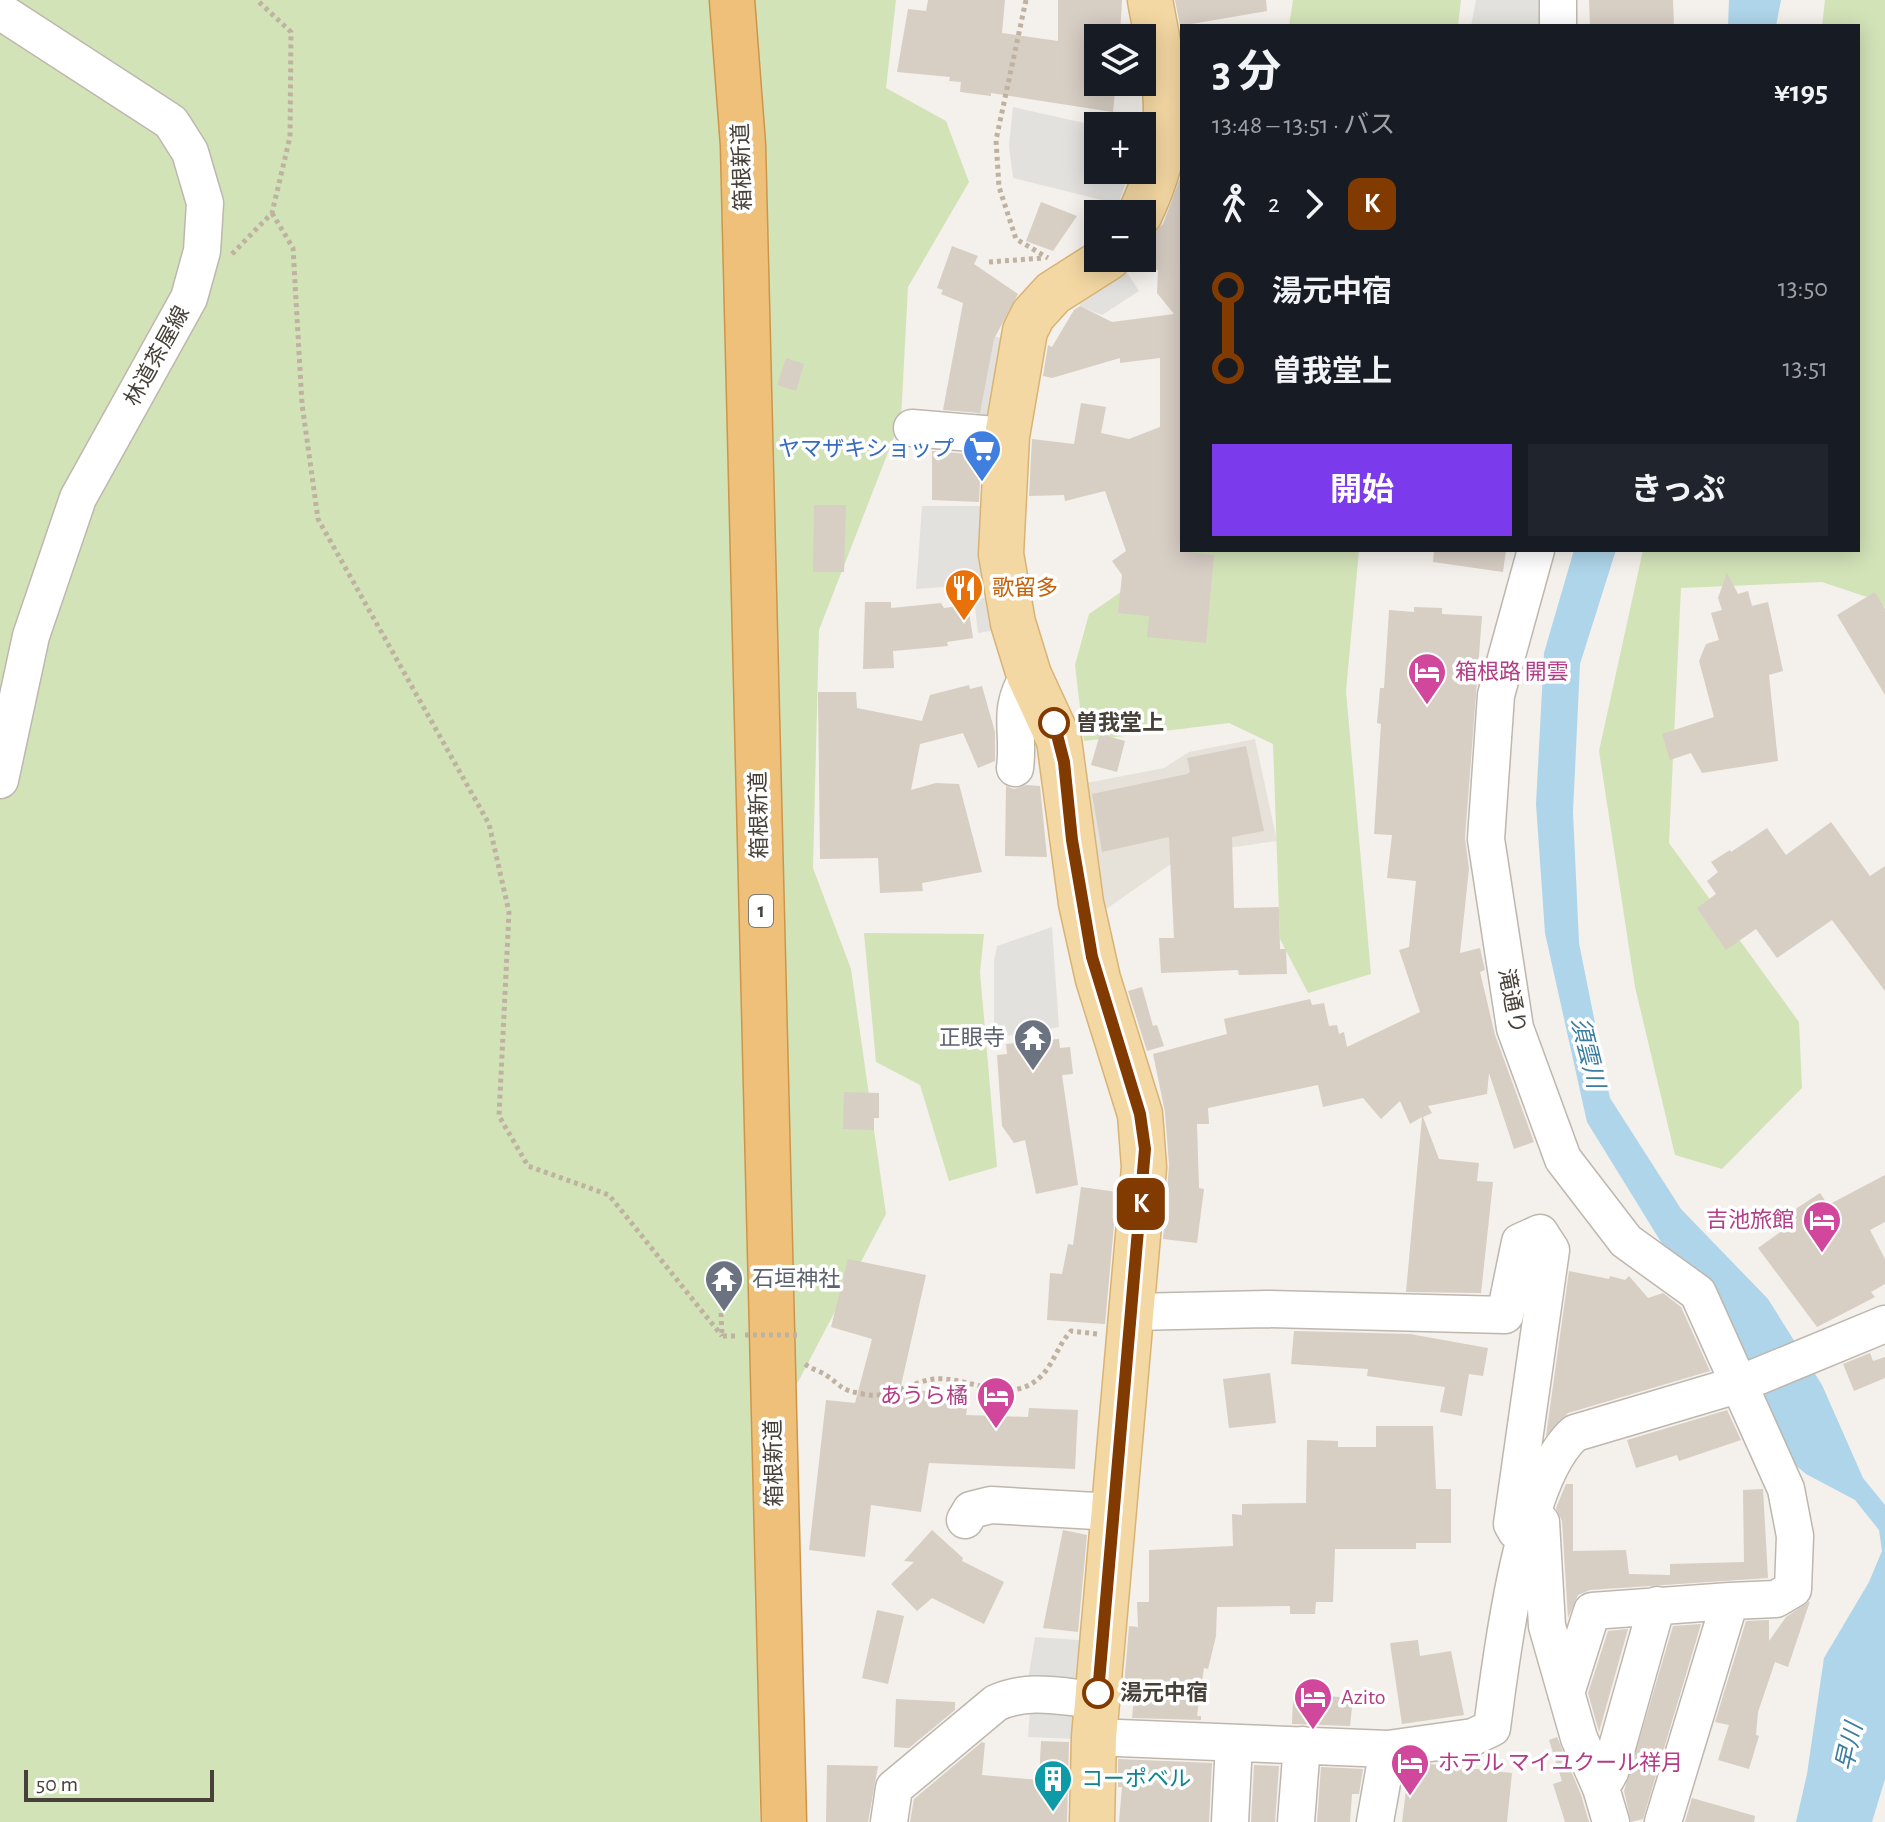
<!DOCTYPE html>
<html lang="ja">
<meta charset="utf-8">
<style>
:root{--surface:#171b24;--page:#20242c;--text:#f1f3f6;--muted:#9ea1a6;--accent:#7c3aed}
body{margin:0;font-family:"Alegreya Sans","Noto Sans JP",sans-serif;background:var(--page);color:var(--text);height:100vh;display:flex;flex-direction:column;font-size:30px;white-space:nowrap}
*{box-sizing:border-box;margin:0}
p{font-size:26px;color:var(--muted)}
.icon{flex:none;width:44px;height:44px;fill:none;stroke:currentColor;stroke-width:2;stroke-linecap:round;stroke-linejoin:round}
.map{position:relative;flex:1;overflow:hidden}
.details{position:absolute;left:1180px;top:24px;width:680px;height:528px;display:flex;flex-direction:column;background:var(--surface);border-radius:0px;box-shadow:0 4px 20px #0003}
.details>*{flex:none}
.badge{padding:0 16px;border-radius:12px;font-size:28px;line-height:52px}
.fabs{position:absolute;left:1084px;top:24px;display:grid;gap:16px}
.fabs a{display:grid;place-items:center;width:72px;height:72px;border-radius:0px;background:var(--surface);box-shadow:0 4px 20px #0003;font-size:40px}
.scale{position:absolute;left:24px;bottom:20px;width:190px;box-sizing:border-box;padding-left:8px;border:4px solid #474139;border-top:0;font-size:22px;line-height:28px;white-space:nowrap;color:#474139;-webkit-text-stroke:6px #fff;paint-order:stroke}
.map>.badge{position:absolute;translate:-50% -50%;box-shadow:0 0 0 4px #fff}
.legs{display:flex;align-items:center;gap:12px;height:88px;padding:0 32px;font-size:26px}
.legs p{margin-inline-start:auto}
.summary{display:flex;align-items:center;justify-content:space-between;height:136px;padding:0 32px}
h1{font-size:44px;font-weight:700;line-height:60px}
.button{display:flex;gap:16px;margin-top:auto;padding:16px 32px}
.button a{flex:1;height:92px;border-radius:0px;background:var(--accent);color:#fff;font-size:32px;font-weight:700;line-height:92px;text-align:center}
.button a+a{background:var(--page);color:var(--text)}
ul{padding:0 32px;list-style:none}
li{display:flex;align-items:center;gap:28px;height:80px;font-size:30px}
li i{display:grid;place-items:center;width:12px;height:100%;margin:0 10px;background:currentColor}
li i::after{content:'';width:20px;height:20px;margin:-10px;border:6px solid;border-radius:50%;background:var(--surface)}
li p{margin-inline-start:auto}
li:first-child i{background:linear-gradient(#0000 50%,currentColor 0)}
li:last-child i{background:linear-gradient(currentColor 50%,#0000 0)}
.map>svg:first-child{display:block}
</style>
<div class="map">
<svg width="1885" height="1822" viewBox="0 0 1885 1822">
<rect width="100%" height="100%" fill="#f4f0eb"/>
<path fill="#e7e2d9" d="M 1255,739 L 1277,841 L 1185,854 L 1092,919 L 1076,785 L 1164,768 L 1189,752 Z"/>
<path fill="#d3e3b8" d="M 0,0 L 896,0 L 886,88 L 946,121 L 969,182 L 908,287 L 901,419 L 819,630 L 813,868 L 851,969 L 886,1214 L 754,1466 L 760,1822 L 0,1822 Z
M 1293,0 L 1461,0 L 1458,26 L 1289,26 Z
M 1825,0 L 1885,0 L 1885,608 L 1879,601 L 1822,582 L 1681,588 L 1669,843 L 1799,1022 L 1802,1088 L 1722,1169 L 1675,1155 L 1635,987 L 1599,751 L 1643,550 L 1858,550 L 1858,26 L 1822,26 Z
M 1182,550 L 1359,550 L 1346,691 L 1371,974 L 1308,993 L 1280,939 L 1273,744 L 1229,723 L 1084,741 L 1075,665 L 1089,614 Z
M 864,933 L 984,934 L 980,972 L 997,1167 L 949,1181 L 920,1085 L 876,1062 Z"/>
<path fill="#e3e1de" d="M 1476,0 L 1543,0 L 1543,26 L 1471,26 Z
M 1013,107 L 1098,126 L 1098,170 L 1130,170 L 1118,204 L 1013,178 L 1009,146 Z
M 1121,263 L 1139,291 L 1102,315 L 1081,307 L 1073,294 Z
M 993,336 L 1011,340 L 995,423 L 975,420 Z
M 922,506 L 988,506 L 987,584 L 916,589 Z
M 991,597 L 995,630 L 978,633 L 974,599 Z
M 1052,927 L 1059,1027 L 994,1038 L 994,960 L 997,946 Z
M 1035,1637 L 1092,1641 L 1088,1690 L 1027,1686 Z
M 1030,1710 L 1080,1713 L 1077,1739 L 1028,1737 Z"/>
<path fill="#aed5ea" d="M 1729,0 L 1781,0 L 1776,26 L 1728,26 Z
M 1574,550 L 1616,550 L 1580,664 L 1573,812 L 1579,943 L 1610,1098 L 1681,1209 L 1768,1299 L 1822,1385 L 1863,1478 L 1885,1505 L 1885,1779 L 1872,1822 L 1796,1822 L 1807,1774 L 1824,1658 L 1869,1582 L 1882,1551 L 1879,1530 L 1855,1500 L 1806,1474 L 1787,1458 L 1754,1368 L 1735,1337 L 1661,1242 L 1587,1122 L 1545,933 L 1536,804 L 1544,653 Z"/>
<path fill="#d7cec4" d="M 928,0 L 1005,0 L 1002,33 L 1058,41 L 1058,0 L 1122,0 L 1120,34 L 1102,33 L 1098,36 L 1098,82 L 1108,82 L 1107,90 L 1115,91 L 1113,112 L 991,93 L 991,96 L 960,92 L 961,82 L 949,81 L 950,77 L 897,72 L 908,9 L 926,11 Z
M 1175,0 L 1266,0 L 1267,11 L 1180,26 Z
M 1589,0 L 1673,0 L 1674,26 L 1590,26 Z
M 1182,173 L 1182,551 L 1214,555 L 1206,643 L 1147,637 L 1149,616 L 1118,613 L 1122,575 L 1112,561 L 1126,551 L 1105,491 L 1065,501 L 1064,495 L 1029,496 L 1032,439 L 1074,444 L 1081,403 L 1106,407 L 1101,433 L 1129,439 L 1160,427 L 1160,358 L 1120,363 L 1120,358 L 1052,378 L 1043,376 L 1048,345 L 1052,347 L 1074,310 L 1080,306 L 1112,322 L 1174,314 L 1157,293 L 1158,270 L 1143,267 L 1148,237 L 1163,224 Z
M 1041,202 L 1077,216 L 1053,251 L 1026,241 Z
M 952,246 L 978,256 L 974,264 L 1018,294 L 994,339 L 980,413 L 943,410 L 963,303 L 941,294 L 943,290 L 937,288 Z
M 786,358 L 804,364 L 796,391 L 777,385 Z
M 932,451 L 981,455 L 979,502 L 932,500 Z
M 814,505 L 846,505 L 844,572 L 813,572 Z
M 1434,550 L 1506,550 L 1503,572 L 1433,562 Z
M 1727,573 L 1738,594 L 1748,591 L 1752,606 L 1768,602 L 1783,671 L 1769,675 L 1778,761 L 1702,773 L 1691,753 L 1670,760 L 1662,734 L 1714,717 L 1699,661 L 1706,644 L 1719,640 L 1711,613 L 1722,610 L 1718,598 Z
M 1875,592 L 1885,609 L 1885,695 L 1837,615 Z
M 865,602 L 891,602 L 891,608 L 941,603 L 944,608 L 968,605 L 973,638 L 947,642 L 948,646 L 893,651 L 894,668 L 863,669 Z
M 1414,607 L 1442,608 L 1442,614 L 1482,616 L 1465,838 L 1469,869 L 1460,953 L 1480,948 L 1485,970 L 1480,972 L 1495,1035 L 1534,1142 L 1514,1149 L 1489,1073 L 1487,1094 L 1428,1106 L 1432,1113 L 1423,1117 L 1439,1159 L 1479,1163 L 1477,1181 L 1493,1182 L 1481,1293 L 1406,1292 L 1422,1117 L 1410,1124 L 1400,1101 L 1381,1119 L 1363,1098 L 1323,1107 L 1318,1085 L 1208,1108 L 1209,1124 L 1197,1124 L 1199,1188 L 1204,1189 L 1197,1243 L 1163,1239 L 1169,1165 L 1165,1112 L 1153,1054 L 1227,1034 L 1224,1019 L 1310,999 L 1312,1005 L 1324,1003 L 1329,1026 L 1337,1025 L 1339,1034 L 1344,1032 L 1347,1047 L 1420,1012 L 1399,950 L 1409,947 L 1416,881 L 1387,878 L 1392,835 L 1374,834 L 1381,724 L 1377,723 L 1380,688 L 1384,688 L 1389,610 L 1414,612 Z
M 969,685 L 970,689 L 982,686 L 995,732 L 995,761 L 978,768 L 963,733 L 920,744 L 911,790 L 936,783 L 959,784 L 982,872 L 922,883 L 923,891 L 880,893 L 878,858 L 820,859 L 818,692 L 856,692 L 857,708 L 922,721 L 930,695 Z
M 1100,734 L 1125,741 L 1117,772 L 1091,765 Z
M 1246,746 L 1264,831 L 1232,837 L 1234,908 L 1279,907 L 1280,949 L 1286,949 L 1287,974 L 1239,975 L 1238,970 L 1161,973 L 1159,938 L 1174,938 L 1169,837 L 1102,852 L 1092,794 L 1187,774 L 1190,772 L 1187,758 Z
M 1026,785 L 1040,786 L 1047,857 L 1005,856 L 1006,786 L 1014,789 Z
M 1831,822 L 1870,876 L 1885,866 L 1885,991 L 1832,920 L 1777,958 L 1756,929 L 1726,950 L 1697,908 L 1716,894 L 1707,881 L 1718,872 L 1711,862 L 1730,850 L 1731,852 L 1767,828 L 1786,855 Z
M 1142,987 L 1153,1026 L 1157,1025 L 1164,1046 L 1147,1051 L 1128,991 Z
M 1059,1039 L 1060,1048 L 1070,1047 L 1073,1074 L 1062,1075 L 1078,1185 L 1036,1194 L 1025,1140 L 1014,1143 L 1002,1126 L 997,1055 L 1007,1054 L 1006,1044 Z
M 844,1092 L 879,1093 L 879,1118 L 874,1118 L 874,1130 L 843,1129 Z
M 1885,1175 L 1885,1222 L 1870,1230 L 1885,1259 L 1885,1284 L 1871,1292 L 1875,1297 L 1817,1327 L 1758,1248 L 1797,1220 L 1791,1212 L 1820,1193 L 1828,1205 Z
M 1081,1187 L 1117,1192 L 1105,1324 L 1047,1320 L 1050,1273 L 1062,1274 L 1068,1244 L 1073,1245 Z
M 848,1259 L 926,1275 L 900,1390 L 960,1392 L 959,1408 L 967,1408 L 966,1415 L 1028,1417 L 1029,1408 L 1078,1410 L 1075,1469 L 929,1463 L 921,1512 L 871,1505 L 865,1557 L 809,1550 L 826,1400 L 855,1403 L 872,1339 L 831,1327 Z
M 1569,1271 L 1609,1279 L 1610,1276 L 1625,1280 L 1629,1276 L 1648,1298 L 1663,1293 L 1681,1307 L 1710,1371 L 1568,1413 L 1546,1436 Z
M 1294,1331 L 1410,1334 L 1488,1348 L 1483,1376 L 1469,1374 L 1462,1416 L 1440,1412 L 1445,1387 L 1367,1376 L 1368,1369 L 1291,1364 Z
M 1870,1353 L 1873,1361 L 1885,1357 L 1885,1378 L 1854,1391 L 1843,1364 Z
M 1270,1373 L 1276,1423 L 1229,1428 L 1223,1379 Z
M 1727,1410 L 1741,1440 L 1679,1461 L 1677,1455 L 1636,1468 L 1627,1440 Z
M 1376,1426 L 1433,1426 L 1436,1489 L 1451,1489 L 1451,1543 L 1416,1543 L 1416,1549 L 1335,1549 L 1333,1602 L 1316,1602 L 1315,1614 L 1290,1614 L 1290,1606 L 1217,1607 L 1216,1636 L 1208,1669 L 1204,1668 L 1197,1716 L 1201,1716 L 1201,1720 L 1132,1718 L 1135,1687 L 1124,1686 L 1129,1626 L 1138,1627 L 1137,1602 L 1149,1602 L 1149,1550 L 1233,1546 L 1232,1514 L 1242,1515 L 1242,1504 L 1306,1503 L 1307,1440 L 1338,1441 L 1338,1447 L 1376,1447 Z
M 1566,1484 L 1573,1484 L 1573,1551 L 1626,1550 L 1629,1574 L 1670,1575 L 1670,1564 L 1744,1562 L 1743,1490 L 1763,1489 L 1768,1578 L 1590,1590 L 1578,1595 L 1568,1618 L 1562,1521 L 1556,1508 Z
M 932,1530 L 963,1558 L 962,1561 L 1004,1582 L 984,1624 L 932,1598 L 917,1611 L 891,1584 L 914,1562 L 904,1561 Z
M 1063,1530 L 1087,1535 L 1078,1632 L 1043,1628 Z
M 1810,1601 L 1788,1667 L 1775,1662 L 1758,1712 L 1756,1735 L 1759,1736 L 1749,1769 L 1718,1760 L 1729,1725 L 1715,1722 L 1746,1621 L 1769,1620 L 1769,1641 L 1786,1617 Z
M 877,1610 L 904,1616 L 888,1684 L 862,1678 Z
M 1701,1624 L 1643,1819 L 1631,1822 L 1624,1791 L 1673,1626 Z
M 1628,1629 L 1599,1732 L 1588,1693 L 1608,1631 Z
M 1418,1640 L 1420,1656 L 1451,1651 L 1464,1715 L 1402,1724 L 1390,1643 Z
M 1298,1694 L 1353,1698 L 1350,1726 L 1292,1724 L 1293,1700 L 1298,1700 Z
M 896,1699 L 955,1702 L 955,1710 L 909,1748 L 894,1747 Z
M 1557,1737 L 1581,1795 L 1589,1822 L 1565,1822 L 1553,1784 L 1562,1781 L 1549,1740 Z
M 1041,1741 L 1069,1742 L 1067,1822 L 910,1822 L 914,1799 L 982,1742 L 985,1743 L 982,1775 L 1039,1780 Z
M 1118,1759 L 1212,1763 L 1209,1822 L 1119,1822 L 1122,1787 L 1118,1787 Z
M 1430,1764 L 1512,1773 L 1507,1822 L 1402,1822 L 1409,1767 Z
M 827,1765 L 878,1766 L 868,1822 L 826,1822 Z
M 1254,1765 L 1279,1766 L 1275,1822 L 1251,1822 Z
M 1321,1767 L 1363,1769 L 1359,1794 L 1352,1794 L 1350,1822 L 1317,1822 Z
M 1692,1798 L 1755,1816 L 1754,1822 L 1685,1822 Z"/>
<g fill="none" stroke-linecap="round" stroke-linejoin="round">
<g stroke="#beb7ae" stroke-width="39">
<path id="minor" d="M 1558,0 L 1558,26
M 0,11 L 171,122 L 190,152 L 205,203 L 202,251 L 189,298 L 78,498 L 31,636 L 0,780
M 912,428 L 1007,436
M 1536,550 L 1496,695 L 1486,839 L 1515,1028 L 1563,1159 L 1626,1241 L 1698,1293 L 1786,1489 L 1795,1536 L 1793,1589 L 1776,1599 L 1730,1601 L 1663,1822
M 1015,768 C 1020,730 1006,711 1029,675
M 1132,1312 L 1267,1309 L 1505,1315 L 1520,1242 L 1540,1233 L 1551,1250 L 1512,1524 L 1516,1531
M 965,1520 L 971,1510 L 991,1505 L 1114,1512
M 1541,1522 L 1547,1626 L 1579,1738 L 1601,1788 L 1611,1822
M 1566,1693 L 1592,1611 L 1730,1601
M 1094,1737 L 1388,1749 L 1473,1737 L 1492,1728 C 1501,1659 1522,1478 1575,1433 L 1737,1385 L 1885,1324
M 1601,1788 L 1610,1772 L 1657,1605
M 889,1822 L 894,1788 L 996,1703 C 1027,1688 1063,1697 1097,1700
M 1230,1822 L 1234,1743
M 1296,1822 L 1302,1745
M 1375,1822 L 1388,1749"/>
</g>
<g stroke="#d8b374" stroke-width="47">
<path id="major" d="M 1140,214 C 1180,130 1166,87 1150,0
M 1092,1822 L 1094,1737 L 1144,1167 L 1140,1114 L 1098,979 L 1081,903 L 1059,740 L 1029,675 L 1013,623 L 1001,554 L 1007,436 L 1025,331 L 1033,315 L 1053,293 L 1108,258"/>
</g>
<g stroke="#ce954a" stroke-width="47">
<path id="highway" d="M 732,0 L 743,145 L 784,1822"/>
</g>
<path stroke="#bfb2a1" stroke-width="5" stroke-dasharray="4 4" stroke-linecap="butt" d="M 1026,0 L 996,140 L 999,187 L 1016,239 L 1048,258
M 272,213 L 293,248 L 302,404 L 318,519 L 489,824 L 509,912 L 499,1116 L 528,1166 L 609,1195 L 722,1336
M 232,254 L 272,213 L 290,137 L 291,32 L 257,0
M 989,262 L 1043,258
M 721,1313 L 722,1336 L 738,1336
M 805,1364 C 811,1369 820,1371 826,1375 C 843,1387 840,1390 863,1394 C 889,1400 910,1382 934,1379 C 964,1376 1003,1401 1031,1384 C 1053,1371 1055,1348 1071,1331 L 1097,1334"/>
<use href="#minor" stroke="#fff" stroke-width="36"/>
<use href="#major" stroke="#f4d8a3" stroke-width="44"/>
<use href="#highway" stroke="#efc07a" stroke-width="44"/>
<path stroke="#bfb2a1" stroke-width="5" stroke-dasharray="4 4" stroke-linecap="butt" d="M 745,1335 L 799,1335"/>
</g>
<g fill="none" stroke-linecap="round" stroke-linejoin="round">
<g stroke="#fff" stroke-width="18">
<path id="line-1" d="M 1054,723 L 1064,762 L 1072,840 L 1092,957 L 1140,1114 L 1145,1149 L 1098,1693"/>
</g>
<use href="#line-1" stroke="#813b00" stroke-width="12"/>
</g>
<defs>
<g id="supermarket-pin" transform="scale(2)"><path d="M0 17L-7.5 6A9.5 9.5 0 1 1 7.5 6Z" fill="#3f7fe0" stroke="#fff"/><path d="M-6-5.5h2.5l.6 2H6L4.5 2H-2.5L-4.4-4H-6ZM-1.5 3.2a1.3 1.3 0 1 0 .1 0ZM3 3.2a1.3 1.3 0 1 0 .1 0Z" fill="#fff"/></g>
<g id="restaurant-pin" transform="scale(2)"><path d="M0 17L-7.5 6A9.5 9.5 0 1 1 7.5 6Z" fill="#e8710a" stroke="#fff"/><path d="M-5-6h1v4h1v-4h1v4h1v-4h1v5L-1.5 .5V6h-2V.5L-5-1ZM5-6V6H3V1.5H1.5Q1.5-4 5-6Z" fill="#fff"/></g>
<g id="hotel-pin" transform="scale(2)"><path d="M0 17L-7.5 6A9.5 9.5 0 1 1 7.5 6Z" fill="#d1479c" stroke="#fff"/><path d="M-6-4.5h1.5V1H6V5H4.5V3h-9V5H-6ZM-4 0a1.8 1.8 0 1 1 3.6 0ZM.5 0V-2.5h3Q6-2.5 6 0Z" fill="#fff"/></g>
<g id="temple-pin" transform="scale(2)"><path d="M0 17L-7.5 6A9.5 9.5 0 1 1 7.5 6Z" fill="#6b7280" stroke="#fff"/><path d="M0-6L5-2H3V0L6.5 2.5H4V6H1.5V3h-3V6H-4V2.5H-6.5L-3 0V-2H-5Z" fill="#fff"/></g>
<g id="building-pin" transform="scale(2)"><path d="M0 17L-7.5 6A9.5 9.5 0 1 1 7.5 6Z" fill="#0f9aa8" stroke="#fff"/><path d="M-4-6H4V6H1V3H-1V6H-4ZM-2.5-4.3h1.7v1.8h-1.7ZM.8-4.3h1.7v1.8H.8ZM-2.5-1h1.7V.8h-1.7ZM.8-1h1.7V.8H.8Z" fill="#fff"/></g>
</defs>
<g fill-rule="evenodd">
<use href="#supermarket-pin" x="982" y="449"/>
<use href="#restaurant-pin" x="964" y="588"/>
<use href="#hotel-pin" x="1427" y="672"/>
<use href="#temple-pin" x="1033" y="1038"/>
<use href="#hotel-pin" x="1822" y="1220"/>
<use href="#temple-pin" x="724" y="1279"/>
<use href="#hotel-pin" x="996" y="1396"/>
<use href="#hotel-pin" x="1313" y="1697"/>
<use href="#hotel-pin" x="1410" y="1763"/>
<use href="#building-pin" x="1053" y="1779"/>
</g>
<g fill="#fff" stroke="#813b00" stroke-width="4">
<circle cx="1054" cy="723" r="14"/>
<circle cx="1098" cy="1693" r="14"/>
</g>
<g text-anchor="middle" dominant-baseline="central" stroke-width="7" stroke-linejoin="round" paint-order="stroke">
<rect fill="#fff" stroke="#7e7a74" stroke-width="2" x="749" y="895" width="24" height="32" rx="6"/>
<g font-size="20" font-weight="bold" fill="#474139">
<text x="761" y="911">1</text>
</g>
<g font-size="22" fill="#474139" stroke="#fff">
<text transform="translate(742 167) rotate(-92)">箱根新道</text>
<text transform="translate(157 356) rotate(-61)">林道茶屋線</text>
<text transform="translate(759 815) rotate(-91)">箱根新道</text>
<text transform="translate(1512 1001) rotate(79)">滝通り</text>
<text transform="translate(774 1463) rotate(-91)">箱根新道</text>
</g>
<g font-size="22" fill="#366cbe" stroke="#fff" text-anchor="end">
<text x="954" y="449">ヤマザキショップ</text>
</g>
<g font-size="22" fill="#c56008" stroke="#fff" text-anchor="start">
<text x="992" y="588">歌留多</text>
</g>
<g font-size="22" fill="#b23c85" stroke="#fff" text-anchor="start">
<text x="1455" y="672">箱根路 開雲</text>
<text x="1794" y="1220" text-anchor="end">吉池旅館</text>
<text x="968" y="1396" text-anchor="end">あうら橘</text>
<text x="1341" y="1697">Azito</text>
<text x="1438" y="1763">ホテル マイユクール祥月</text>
</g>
<g font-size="22" font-weight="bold" fill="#474139" stroke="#fff" text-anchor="start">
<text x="1076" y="723">曽我堂上</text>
<text x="1120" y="1693">湯元中宿</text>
</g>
<g font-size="22" fill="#5b616d" stroke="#fff" text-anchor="end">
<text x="1005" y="1038">正眼寺</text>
<text x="752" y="1279" text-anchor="start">石垣神社</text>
</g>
<g font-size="22" fill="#0d838f" stroke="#fff" text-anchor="start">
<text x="1081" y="1779">コーポベル</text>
</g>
<g font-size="24" font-style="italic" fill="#3b7ca1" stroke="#fff">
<text transform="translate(1587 1053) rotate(76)">須雲川</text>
<text transform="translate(1850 1747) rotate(-77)">早川</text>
</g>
</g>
</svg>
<div class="fabs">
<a><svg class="icon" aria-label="layers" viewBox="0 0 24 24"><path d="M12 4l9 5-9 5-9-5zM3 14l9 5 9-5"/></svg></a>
<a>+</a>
<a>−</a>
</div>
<div class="scale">50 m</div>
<b class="badge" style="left:1141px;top:1204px;background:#813b00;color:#fff">K</b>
<section class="details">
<div class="summary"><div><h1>3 分</h1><p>13:48 – 13:51 · バス</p></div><b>¥195</b></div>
<div class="legs"><svg class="icon" aria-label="walk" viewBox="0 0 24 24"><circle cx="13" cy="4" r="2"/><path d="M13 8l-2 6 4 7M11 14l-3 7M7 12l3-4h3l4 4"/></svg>2<svg class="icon" aria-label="forward" viewBox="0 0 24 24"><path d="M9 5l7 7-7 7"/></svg><b class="badge" style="background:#813b00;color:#fff">K</b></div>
<ul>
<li><i style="color:#813b00"></i><b>湯元中宿</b><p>13:50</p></li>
<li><i style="color:#813b00"></i><b>曽我堂上</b><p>13:51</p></li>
</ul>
<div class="button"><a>開始</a><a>きっぷ</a></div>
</section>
</div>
